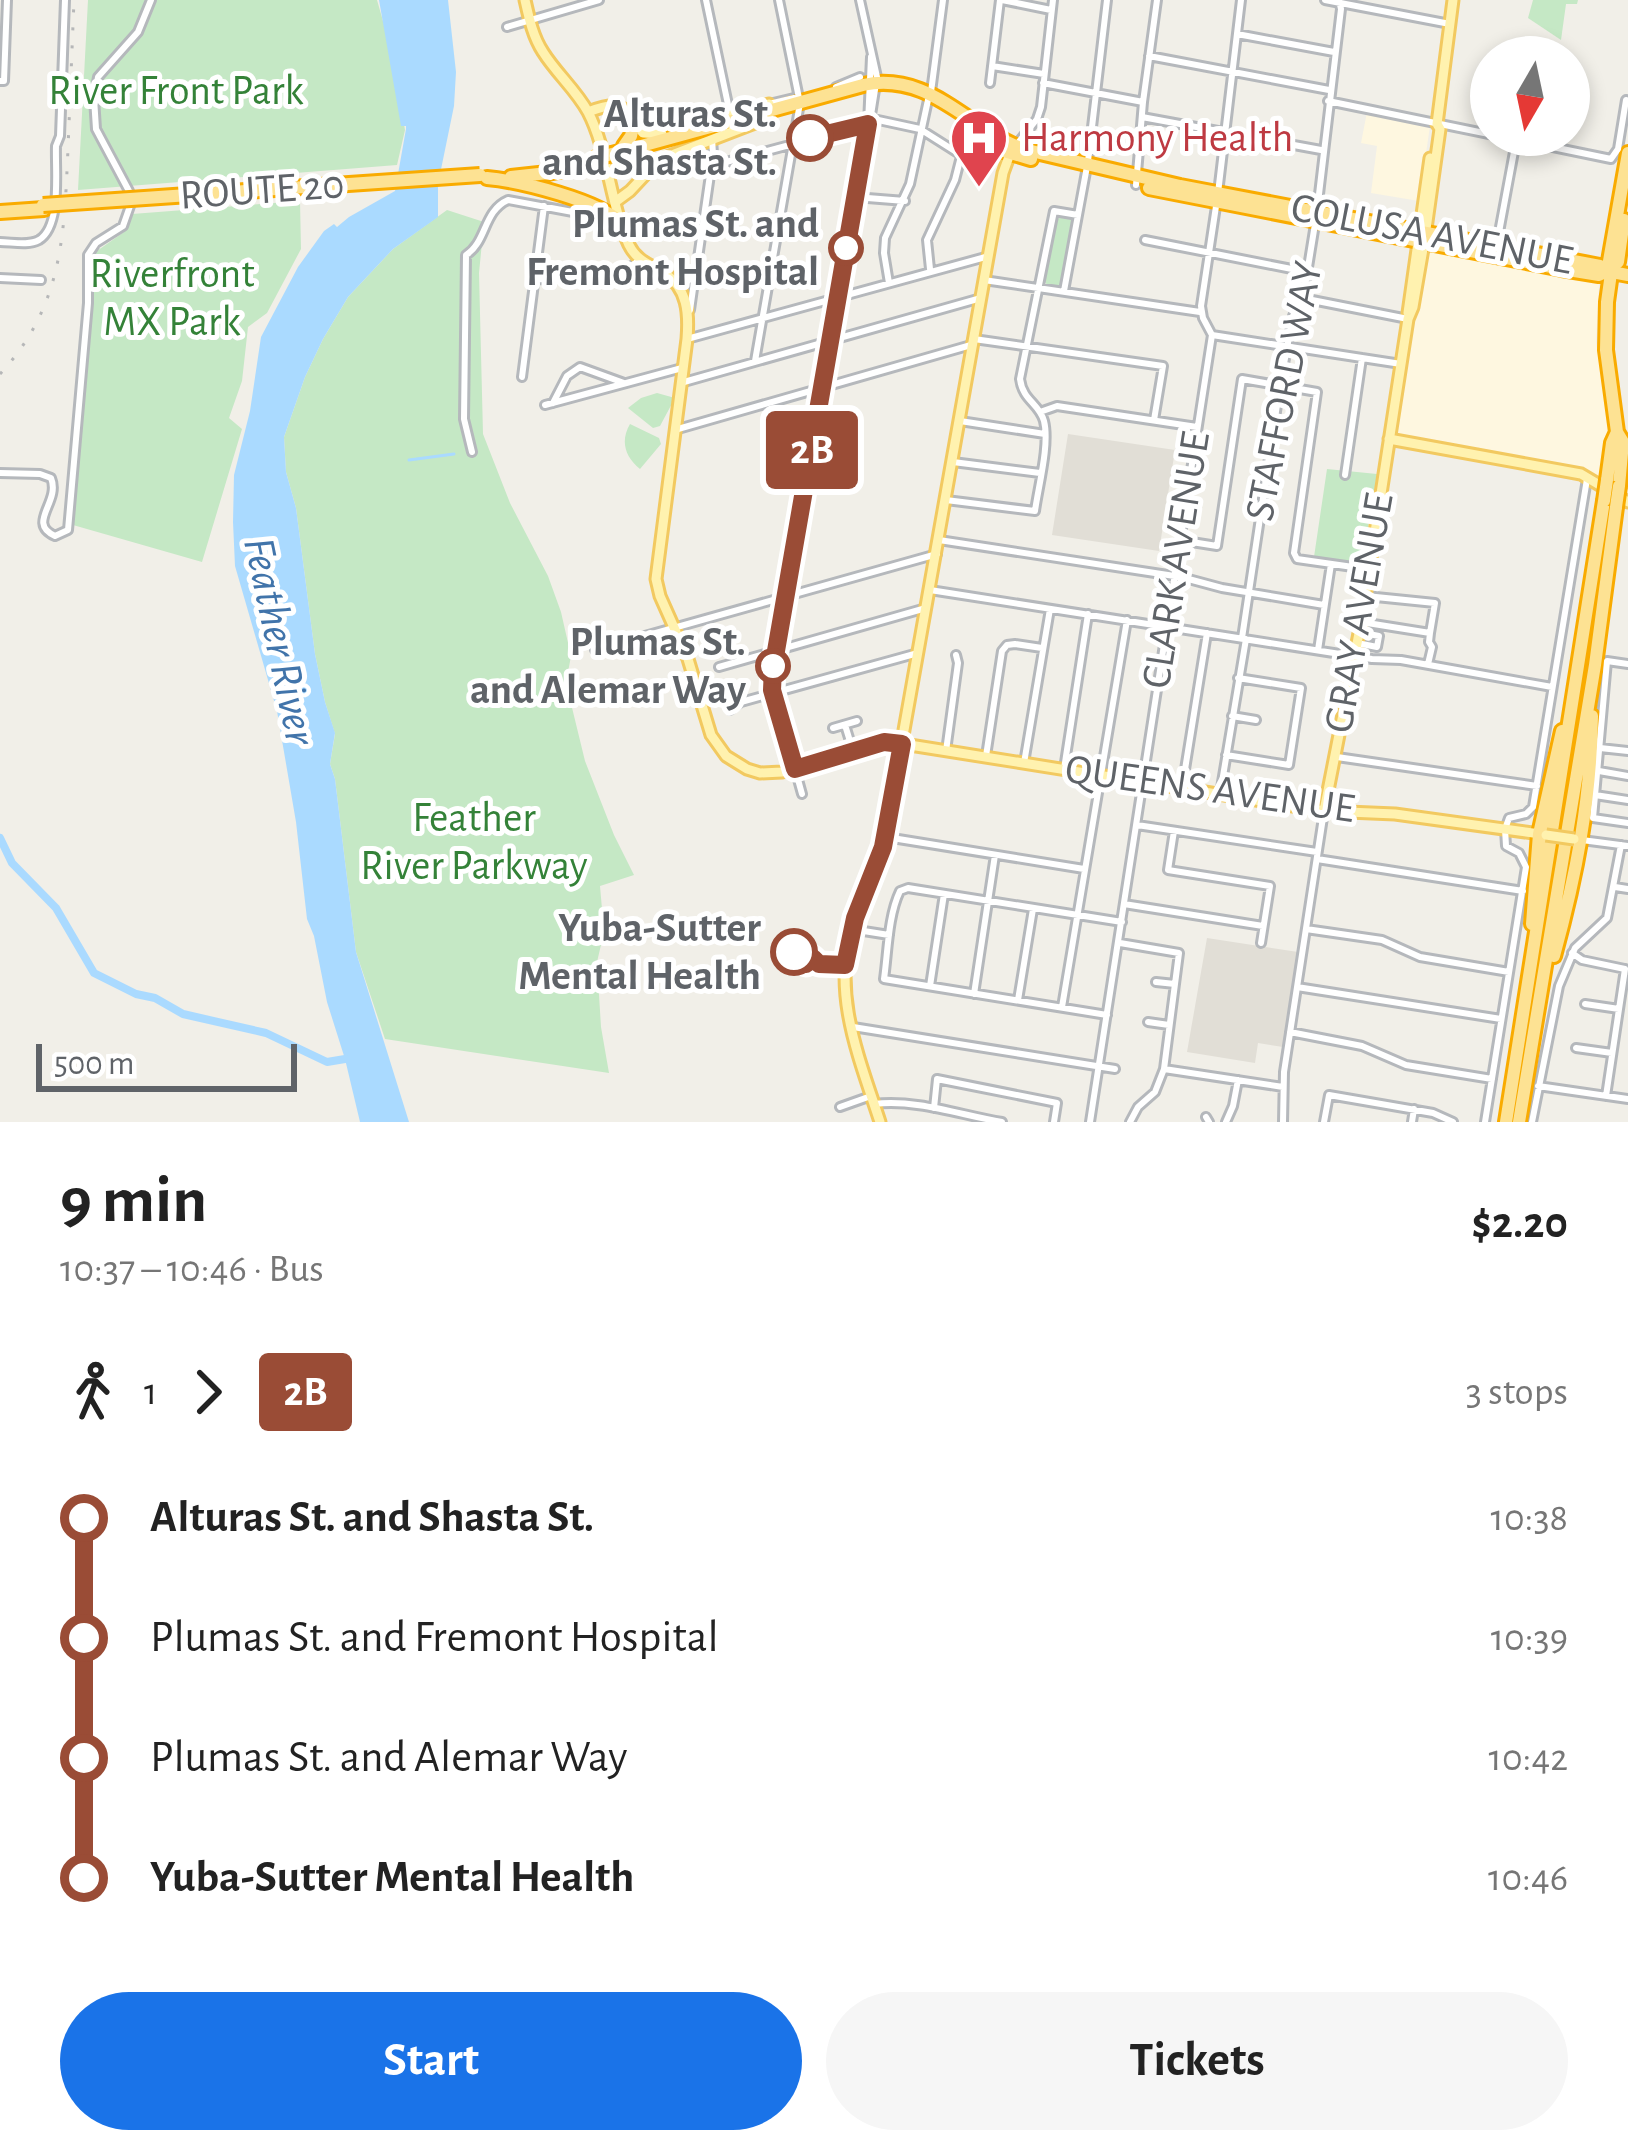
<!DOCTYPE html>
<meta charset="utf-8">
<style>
:root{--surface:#fff;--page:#f6f6f6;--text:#222;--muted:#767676;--accent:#1a73e8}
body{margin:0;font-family:"Alegreya Sans",sans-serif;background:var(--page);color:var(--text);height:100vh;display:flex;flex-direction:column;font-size:45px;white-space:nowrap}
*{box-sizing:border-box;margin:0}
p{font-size:39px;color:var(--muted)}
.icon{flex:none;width:66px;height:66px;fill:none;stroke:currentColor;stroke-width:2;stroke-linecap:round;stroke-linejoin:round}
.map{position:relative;height:1122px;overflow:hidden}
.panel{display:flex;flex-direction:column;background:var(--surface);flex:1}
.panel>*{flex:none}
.badge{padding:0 24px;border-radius:9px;font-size:42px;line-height:78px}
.needle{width:78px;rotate:189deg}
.buttons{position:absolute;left:1470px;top:36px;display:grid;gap:24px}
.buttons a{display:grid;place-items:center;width:120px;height:120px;border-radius:50%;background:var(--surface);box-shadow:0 6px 18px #0003;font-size:60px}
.scale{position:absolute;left:36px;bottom:30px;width:261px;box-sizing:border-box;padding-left:12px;border:6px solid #5f6368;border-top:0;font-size:33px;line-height:42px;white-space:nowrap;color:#5f6368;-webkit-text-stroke:9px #fff;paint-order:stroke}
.map>.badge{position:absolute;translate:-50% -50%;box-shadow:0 0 0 6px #fff}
.legs{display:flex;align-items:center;gap:18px;height:132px;padding:0 60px;font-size:39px}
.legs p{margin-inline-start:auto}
.summary{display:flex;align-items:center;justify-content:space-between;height:204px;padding:0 60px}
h1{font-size:66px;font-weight:600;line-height:90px}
.button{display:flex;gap:24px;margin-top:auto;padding:24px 60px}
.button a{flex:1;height:138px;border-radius:72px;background:var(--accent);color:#fff;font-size:48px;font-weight:600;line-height:138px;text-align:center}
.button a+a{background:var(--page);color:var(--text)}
ul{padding:0 60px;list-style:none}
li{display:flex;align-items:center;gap:42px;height:120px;font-size:45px}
li i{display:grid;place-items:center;width:18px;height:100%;margin:0 15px;background:currentColor}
li i::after{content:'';width:30px;height:30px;margin:-15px;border:9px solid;border-radius:50%;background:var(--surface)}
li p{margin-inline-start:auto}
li:first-child i{background:linear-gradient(#0000 50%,currentColor 0)}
li:last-child i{background:linear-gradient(currentColor 50%,#0000 0)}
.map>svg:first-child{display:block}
</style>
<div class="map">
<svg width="1628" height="1122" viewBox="0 0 1628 1122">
<rect width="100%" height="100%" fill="#f1efe8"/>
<path fill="#fef7e0" d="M 1367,112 L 1430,126 L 1419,201 L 1371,193 L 1377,146 L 1361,143 Z
M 1426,246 L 1554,272 L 1599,284 L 1596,342 L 1609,431 L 1603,480 L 1590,472 L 1533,459 L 1394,437 Z"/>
<path fill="#e1ded6" d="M 1068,434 L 1175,450 L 1159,551 L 1052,535 Z
M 1207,938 L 1298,952 L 1283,1047 L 1258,1043 L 1255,1063 L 1187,1052 Z"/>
<path fill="#c5e8c5" d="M 88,0 L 377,0 L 391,49 L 405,130 L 397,165 L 78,190 Z
M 1533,0 L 1578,0 L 1577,4 L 1566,4 L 1561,40 L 1528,18 Z
M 300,201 L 301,249 L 267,313 L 248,327 L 242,381 L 229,418 L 242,429 L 202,562 L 73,525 L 94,253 L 124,232 L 132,214 Z
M 447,210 L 484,222 L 479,273 L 483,434 L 510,503 L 548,576 L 561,612 L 571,656 L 566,683 L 585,761 L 614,835 L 634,875 L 600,886 L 604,932 L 597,962 L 601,1027 L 609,1073 L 385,1039 L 356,952 L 335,779 L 330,764 L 335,734 L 325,702 L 315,654 L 296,508 L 286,472 L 284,437 L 305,377 L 323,339 L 348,297 L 393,249 Z
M 1061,217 L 1071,218 L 1074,223 L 1062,286 L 1048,286 L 1045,282 L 1057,219 Z
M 657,393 L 675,398 L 660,426 L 653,428 L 628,408 L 641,398 Z
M 630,424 L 659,438 L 661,444 L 640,469 C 625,457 620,441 630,424 Z
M 1327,469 L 1377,474 L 1362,564 L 1314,557 Z"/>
<path fill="#aadaff" d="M 379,0 L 448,0 L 456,72 L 454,106 L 438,184 L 438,217 L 393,249 L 348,297 L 323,339 L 305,377 L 284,437 L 286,472 L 296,508 L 315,654 L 325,702 L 335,733 L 330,764 L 335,779 L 356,952 L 409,1122 L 360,1122 L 345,1059 L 327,1002 L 314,936 L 307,919 L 296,822 L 277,711 L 235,566 L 233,522 L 234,475 L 250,411 L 261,337 L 298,267 L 324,231 L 334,224 L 337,227 L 349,217 L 395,191 L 406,129 L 406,126 L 401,126 Z"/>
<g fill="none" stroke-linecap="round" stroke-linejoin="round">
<path stroke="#aadaff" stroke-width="3" d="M 409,460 L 454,454"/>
<path stroke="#aadaff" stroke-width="8" d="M 0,838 L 12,863 L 56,908 L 94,973 L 136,994 L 155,998 L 183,1014 L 266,1033 L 327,1062 L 345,1059"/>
<g stroke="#b5b8bc" stroke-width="12">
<path id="minor" d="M 706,0 L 730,114
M 860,0 L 877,77 L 871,115
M 1002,0 L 1051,10
M 1325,0 L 1450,24
M 507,27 L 599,0
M 1237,34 L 1334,52
M 1149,56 L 1329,90
M 992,66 L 1044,74
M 0,81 L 4,81 L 7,0
M 990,83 L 1000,0
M 1043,83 L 1143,102
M 836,87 L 860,77
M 931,92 L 943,0
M 1328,101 L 1611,159 L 1618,149 L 1626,100
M 769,104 L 794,98
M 1142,117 L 1321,150
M 869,118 L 920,129 L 961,155
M 1017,144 L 1037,119 L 1041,107 L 1053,0
M 711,166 L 868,124
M 1136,185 L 1143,102 L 1157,0
M 855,197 L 905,201
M 1317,211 L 1341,9 L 1339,0
M 1145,240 L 1307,272
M 0,242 C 12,242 28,246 39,240 C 62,226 55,170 56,146 L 60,136 L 65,0
M 1497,243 L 1516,141
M 930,269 L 927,240 L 955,180 L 969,125
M 0,278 L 41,280
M 536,279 C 557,281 558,273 574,271 C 603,268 613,285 639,260
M 984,280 L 1200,312
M 889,283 L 884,253 L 885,238 L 910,184 L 928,100
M 680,288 L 691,278 L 697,265 L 713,154 L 712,139
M 1064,291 L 1088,161 L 1107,0
M 1302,298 L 1408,319
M 690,310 L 695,275
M 1212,335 L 1401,364
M 687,339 L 989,256
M 974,339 L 1163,366 L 1154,420
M 755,361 L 800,103 L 779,0
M 522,377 L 544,206
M 684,382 L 981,298
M 553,403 L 567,376 L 580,367 L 624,383
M 545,405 L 682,368
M 1040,412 L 1057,406 L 1197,427
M 960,421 L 1045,434
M 678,429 L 971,345
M 472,452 L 464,419 L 466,255 C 487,242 483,211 508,200 L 605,218
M 953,462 L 1040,473
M 0,473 L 40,474 L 51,478 C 61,502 26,523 55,536 L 68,530 L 88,303 L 88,255 L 96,243 L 123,226 L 130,206 L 129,191 L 96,129 L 94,98 L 98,77 L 138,32 L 151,0
M 1345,475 L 1362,358
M 946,500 L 1035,511 C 1038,488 1050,444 1044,421 C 1039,403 1023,401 1020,379 L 1054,211 L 1078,215
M 939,540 L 1181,577 L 1222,588 L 1324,605
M 1179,540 L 1217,546 L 1242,379 L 1317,392 L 1294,553 L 1297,559 L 1367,569
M 930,590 L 1372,659 L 1401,660 L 1552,687
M 1361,622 L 1430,633 L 1435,603 L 1366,596
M 1242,638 L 1280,385 L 1293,316 L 1304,292 L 1315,224
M 1357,643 L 1377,647 L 1379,636 L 1359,632
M 595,650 L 937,554
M 1318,650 L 1331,564
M 1428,664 L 1432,647 L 1429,642 L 1430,633
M 1628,664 L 1607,661 L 1593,818 L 1628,823
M 719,667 L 926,608
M 730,710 L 741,702 L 918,653
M 1232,716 L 1256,720
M 845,725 L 853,751
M 833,728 L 857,721
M 1600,748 L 1628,751
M 946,751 L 958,663 L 956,655
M 1226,755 L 1289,765 L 1301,688 L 1238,678
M 986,756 L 1002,651 L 1007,645 L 1015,644 L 1042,648
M 1337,757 L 1537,786
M 1024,763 L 1050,609
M 1064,769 L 1088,614
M 1599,771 L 1628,776
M 1182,788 L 1207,633
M 802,794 L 771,682 L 868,124 L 871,57
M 1220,794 L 1246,639
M 1595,795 L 1628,800
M 1137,825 L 1317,852
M 1174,831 L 1168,870 L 1270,886 L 1261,943
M 886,837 L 1084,869
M 1582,840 L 1628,846
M 1317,859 L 1523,891
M 1615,887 L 1628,889
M 1124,904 L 1263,926
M 851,929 L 889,935
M 1306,929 L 1382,940 L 1420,957 L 1509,972
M 1120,943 L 1179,953 L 1164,1069 L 1155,1092 L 1138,1107 L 1130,1122
M 1572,953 L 1582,960 L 1625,969
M 1156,982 L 1175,984
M 930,986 L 944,894
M 1297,987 L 1501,1019
M 974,994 L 995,855
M 1018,1000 L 1033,909
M 1585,1004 L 1619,1009
M 1062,1007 L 1127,620
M 1107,1015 L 884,979 C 888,951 888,916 900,891 L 908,888 L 1122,922
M 1148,1022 L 1169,1025
M 853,1027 L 1115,1069
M 1290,1032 L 1362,1046 L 1406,1065 L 1492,1079
M 1576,1048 L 1612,1053
M 1164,1069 L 1283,1087
M 1538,1086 L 1628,1099
M 1606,1096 L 1625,969
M 874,1104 C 917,1099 960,1115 1002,1122
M 840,1107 L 871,1096
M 934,1108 L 937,1079 L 1057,1103 L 1054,1122
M 1206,1117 L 1209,1122
M 1090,1122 L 1212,335 L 1203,318 L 1201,306 L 1218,193 L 1241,0
M 1226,1122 L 1233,1106 L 1238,1080
M 1283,1122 L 1284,1072 L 1324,811
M 1324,1122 L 1329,1095 L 1433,1113 L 1453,1122
M 1412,1122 L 1414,1109
M 1485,1122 L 1526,867 L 1519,853 L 1506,846 L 1505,829 L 1509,818 L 1526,814 L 1533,807 L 1587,479
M 1532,1122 L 1559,986 L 1575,948 L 1607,918 L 1621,845"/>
</g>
<g stroke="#f2c960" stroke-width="15">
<path id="major" d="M 525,0 C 529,18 533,37 543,52 C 556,73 576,90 588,112 C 608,150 610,204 629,245 C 637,261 649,264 664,273 C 688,288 689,314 687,339 L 656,579 L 660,596 L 688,659 L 711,735 L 726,756 L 747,769 L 760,773 L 782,772 L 891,742 L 1324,811 L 1395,814 L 1540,834
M 588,112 C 627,97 622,109 643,133 L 662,134
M 1437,124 L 1453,0
M 696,125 L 769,104
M 615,202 L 630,191 L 659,160 L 755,123
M 1408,313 L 1430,158
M 1389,439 L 1581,474 L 1628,502
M 1324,811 L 1361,623 L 1408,319 L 1413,307 L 1424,243 L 1440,129 L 1437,124
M 880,1122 C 859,1057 832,995 852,927 C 861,896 878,869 885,837 L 1003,173 L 1011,151"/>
</g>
<g stroke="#f9ab00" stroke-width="18">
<path id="highway" d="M 975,130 L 1004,151 L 1031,159
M 624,146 L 631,136 L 634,122
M 612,154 L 863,85 C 930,71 967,128 1023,149 L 1180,186 L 1600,266 L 1607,271 L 1628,275
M 511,177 L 548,173 L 594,164
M 487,178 C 520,181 601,201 622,224
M 1149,188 L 1562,269 L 1599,275 L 1607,271
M 0,212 L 44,209
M 1612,266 L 1618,262 L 1624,220
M 1607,480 L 1612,443 L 1617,432
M 1619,486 L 1623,442 L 1617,432 L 1606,350 L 1607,302 L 1612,266 L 1609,261 L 1628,153
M 1532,924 L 1539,834 L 1562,731
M 1554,956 C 1576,876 1591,799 1592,716
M 1506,1122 L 1604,501
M 1519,1122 L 1595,665 L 1616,507"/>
</g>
<use href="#minor" stroke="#fff" stroke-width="6"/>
<use href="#major" stroke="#fff2af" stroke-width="9"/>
<use href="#highway" stroke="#fde293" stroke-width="12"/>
<path stroke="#b6b7b8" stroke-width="3" stroke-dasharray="3 15" stroke-linecap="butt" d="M 0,374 C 63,306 64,236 68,149 C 70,99 72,50 74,0"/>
<g stroke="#f2c960" stroke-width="15" stroke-linecap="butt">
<path id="major-bridge" d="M 1546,835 L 1574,839"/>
</g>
<g stroke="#f9ab00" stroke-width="18" stroke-linecap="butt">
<path id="highway-bridge" d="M 593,159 L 612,154
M 43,205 L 480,175
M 1604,501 L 1607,480
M 1616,507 L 1619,486"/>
</g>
<use href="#major-bridge" stroke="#fff2af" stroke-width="9"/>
<use href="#highway-bridge" stroke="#fde293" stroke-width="12"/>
</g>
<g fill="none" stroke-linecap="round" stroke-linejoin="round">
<g stroke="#fff" stroke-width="27">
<path id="line-1" d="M 794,952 L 806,964 L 813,958 L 819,964 L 845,965 L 855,918 L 883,847 L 902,744 L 884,742 L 795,769 L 772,690 L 773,668 L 868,124 L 810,138"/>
</g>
<use href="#line-1" stroke="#9a4c36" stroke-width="18"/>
</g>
<defs>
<g id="hospital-pin" transform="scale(3)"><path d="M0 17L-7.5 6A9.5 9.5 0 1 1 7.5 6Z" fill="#e0444e" stroke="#fff"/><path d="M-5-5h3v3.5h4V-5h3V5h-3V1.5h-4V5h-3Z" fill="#fff"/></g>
</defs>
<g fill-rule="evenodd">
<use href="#hospital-pin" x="979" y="138"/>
</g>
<g fill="#fff" stroke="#9a4c36" stroke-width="6">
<circle cx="810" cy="138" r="21"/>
<circle cx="846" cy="248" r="15"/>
<circle cx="773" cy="666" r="15"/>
<circle cx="794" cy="952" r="21"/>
</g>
<g text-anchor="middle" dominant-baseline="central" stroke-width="10" stroke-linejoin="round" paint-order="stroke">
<g font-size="42" fill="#348238" stroke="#fff">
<text x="176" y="91">River Front Park</text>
<text x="172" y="274">Riverfront<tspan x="172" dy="48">MX Park</tspan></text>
<text x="474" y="818">Feather<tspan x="474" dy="48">River Parkway</tspan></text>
</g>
<g font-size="42" font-weight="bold" fill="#5f6368" stroke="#fff" text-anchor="end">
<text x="777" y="114">Alturas St.<tspan x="777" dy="48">and Shasta St.</tspan></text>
<text x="819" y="224">Plumas St. and<tspan x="819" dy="48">Fremont Hospital</tspan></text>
<text x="746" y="642">Plumas St.<tspan x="746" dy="48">and Alemar Way</tspan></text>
<text x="761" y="928">Yuba-Sutter<tspan x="761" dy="48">Mental Health</tspan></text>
</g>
<g font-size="42" fill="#be3a42" stroke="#fff" text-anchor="start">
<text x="1021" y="138">Harmony Health</text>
</g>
<g font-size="42" fill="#5f6368" stroke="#fff">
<text transform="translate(262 190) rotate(-4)">ROUTE 20</text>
<text transform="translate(1432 234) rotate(11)">COLUSA AVENUE</text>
<text transform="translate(1284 391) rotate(-79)">STAFFORD WAY</text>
<text transform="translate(1176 560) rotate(-81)">CLARK AVENUE</text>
<text transform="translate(1359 613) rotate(-80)">GRAY AVENUE</text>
<text transform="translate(1210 789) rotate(8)">QUEENS AVENUE</text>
</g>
<g font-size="45" font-style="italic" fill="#4174aa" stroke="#fff">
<text transform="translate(279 641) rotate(78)">Feather River</text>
</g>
</g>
</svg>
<div class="buttons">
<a><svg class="needle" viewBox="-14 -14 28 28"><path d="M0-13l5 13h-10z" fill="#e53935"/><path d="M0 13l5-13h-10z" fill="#767676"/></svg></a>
</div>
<div class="scale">500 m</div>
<b class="badge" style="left:812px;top:450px;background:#9a4c36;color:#fff">2B</b>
</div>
<section class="panel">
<div class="summary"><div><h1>9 min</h1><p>10:37 – 10:46 · Bus</p></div><b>$2.20</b></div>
<div class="legs"><svg class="icon" aria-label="walk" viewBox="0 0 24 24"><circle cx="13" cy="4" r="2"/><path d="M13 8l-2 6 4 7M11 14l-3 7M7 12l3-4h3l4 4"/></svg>1<svg class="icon" aria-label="forward" viewBox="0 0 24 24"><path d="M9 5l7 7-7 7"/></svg><b class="badge" style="background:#9a4c36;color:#fff">2B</b><p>3 stops</p></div>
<ul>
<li><i style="color:#9a4c36"></i><b>Alturas St. and Shasta St.</b><p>10:38</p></li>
<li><i style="color:#9a4c36"></i><span>Plumas St. and Fremont Hospital</span><p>10:39</p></li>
<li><i style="color:#9a4c36"></i><span>Plumas St. and Alemar Way</span><p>10:42</p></li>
<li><i style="color:#9a4c36"></i><b>Yuba-Sutter Mental Health</b><p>10:46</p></li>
</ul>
<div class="button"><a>Start</a><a>Tickets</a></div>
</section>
